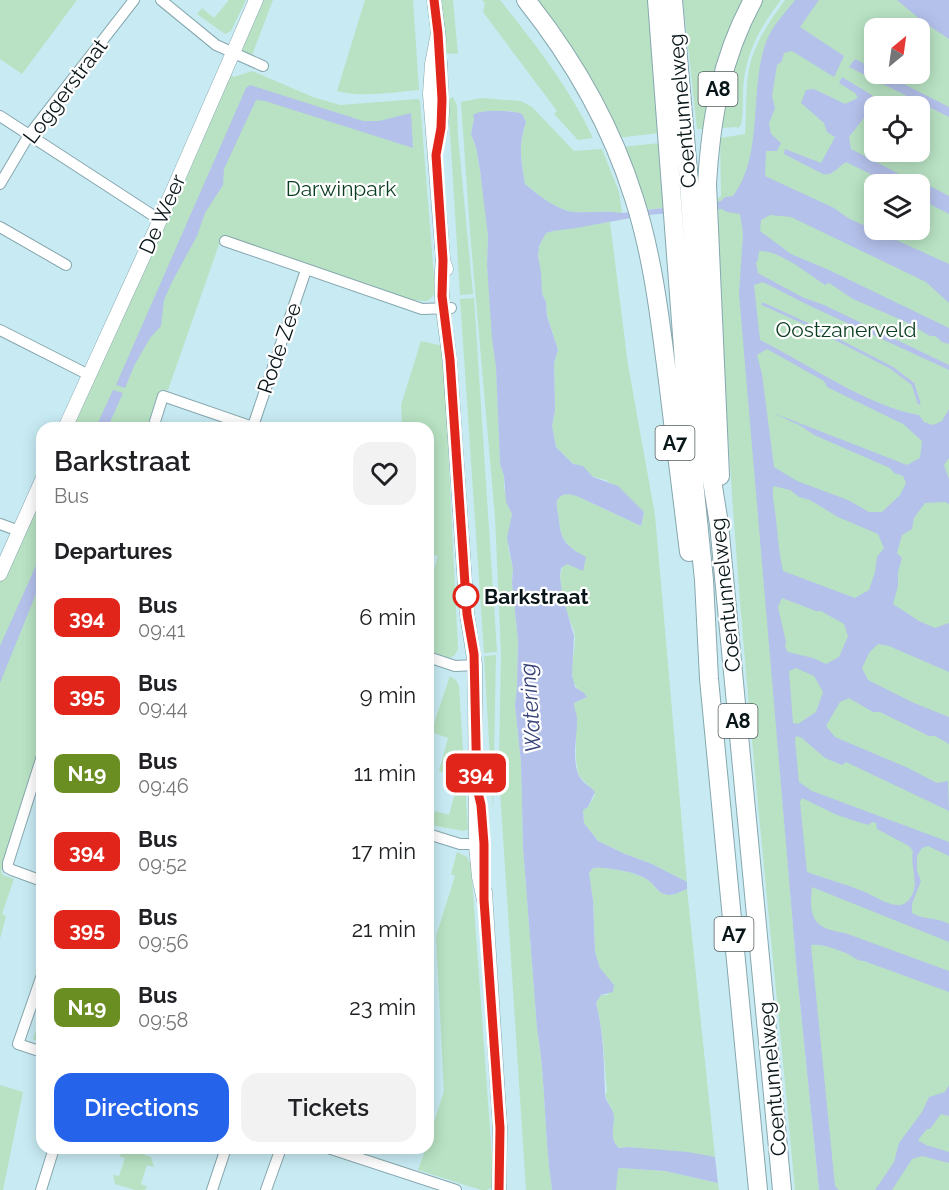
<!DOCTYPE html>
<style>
:root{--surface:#fff;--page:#f2f2f2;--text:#202124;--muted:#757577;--accent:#2563eb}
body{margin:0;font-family:Raleway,sans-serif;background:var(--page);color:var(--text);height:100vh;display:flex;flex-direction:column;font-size:22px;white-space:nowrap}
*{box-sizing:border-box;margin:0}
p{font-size:20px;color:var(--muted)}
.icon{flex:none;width:33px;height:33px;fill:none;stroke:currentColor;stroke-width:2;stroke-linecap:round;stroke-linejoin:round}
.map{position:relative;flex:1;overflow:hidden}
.details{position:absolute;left:36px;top:422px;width:398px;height:732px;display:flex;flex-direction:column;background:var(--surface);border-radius:18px;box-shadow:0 3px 15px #0003}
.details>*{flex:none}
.badge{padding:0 12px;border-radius:9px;font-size:21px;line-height:39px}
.needle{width:39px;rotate:29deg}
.buttons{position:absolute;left:864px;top:18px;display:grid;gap:12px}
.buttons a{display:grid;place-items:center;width:66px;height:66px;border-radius:12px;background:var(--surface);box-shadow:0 3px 15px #0003;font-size:30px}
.map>.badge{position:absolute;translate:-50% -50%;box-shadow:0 0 0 3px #fff}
h2{padding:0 18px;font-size:22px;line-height:54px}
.round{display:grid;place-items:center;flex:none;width:63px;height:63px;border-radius:18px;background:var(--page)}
.headline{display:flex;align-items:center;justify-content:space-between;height:102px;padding:0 18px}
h1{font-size:28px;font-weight:600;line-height:45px}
.primary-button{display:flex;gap:12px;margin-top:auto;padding:12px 18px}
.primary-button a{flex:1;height:69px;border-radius:18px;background:var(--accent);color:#fff;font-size:24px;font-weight:600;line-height:69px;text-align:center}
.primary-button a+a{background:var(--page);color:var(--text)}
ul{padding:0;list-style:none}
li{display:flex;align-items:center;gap:18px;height:78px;padding:0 18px}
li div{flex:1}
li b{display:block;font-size:22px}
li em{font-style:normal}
li .badge{min-width:66px;font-weight:700;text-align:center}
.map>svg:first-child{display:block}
</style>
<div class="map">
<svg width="949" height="1190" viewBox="0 0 949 1190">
<rect width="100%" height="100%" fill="#c8ebf3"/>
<path fill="#b8e2c3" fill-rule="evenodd" d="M 0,0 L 77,0 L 22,74 L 0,59 Z
M 229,0 L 246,0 L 231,31 L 225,34 L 197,14 L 202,8 L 214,18 Z
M 263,0 L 273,0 L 251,58 L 243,55 L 243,45 Z
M 365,0 L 413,0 L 419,90 C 392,92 363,98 337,91 Z
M 438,0 L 453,0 L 458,54 L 442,53 Z
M 482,0 L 500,0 C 535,44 569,87 593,138 L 578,140 L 554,114 L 557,111 L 483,12 L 485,3 Z
M 532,0 L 649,0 L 659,133 L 617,138 Z
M 683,0 L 745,0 L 705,129 L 697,129 Z
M 763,0 L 781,0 C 762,24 748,49 744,79 C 742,94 744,110 741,125 L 737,129 L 737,127 L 721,128 C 729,81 741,43 763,0 Z
M 785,0 L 949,0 L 949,1190 L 827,1190 L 745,351 L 797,973 L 819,1190 L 795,1190 C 765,860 725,528 718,198 L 721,196 L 720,138 L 745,134 C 747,113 745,90 749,69 C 755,42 769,22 785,0 ZM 782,17 L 758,85 L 766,43 ZM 874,28 L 920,28 L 920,74 L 874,74 ZM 874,106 L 920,106 L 920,152 L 874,152 ZM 874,184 L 920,184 L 920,230 L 874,230 Z
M 252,71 L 313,97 L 340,105 L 418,99 L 420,101 L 435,290 L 433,296 L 427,301 L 412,300 L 222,236 L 168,390 L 160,390 C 154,401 152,415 147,427 L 70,428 L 229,75 L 234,77 Z
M 453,97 L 457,106 L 458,136 L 473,294 L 460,295 L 448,100 Z
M 481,98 L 521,101 L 532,107 L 574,151 L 602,149 L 619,192 L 622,213 C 606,210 591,213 575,212 C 558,211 538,195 525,184 C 521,160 518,146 526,122 L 522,114 L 511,111 L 485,111 L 474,119 L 471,134 L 476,147 L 485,202 L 488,236 L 487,265 L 496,367 L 500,464 L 504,476 L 504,488 L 512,513 L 508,547 L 513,569 L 512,583 L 518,640 L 517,687 L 515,705 L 521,763 L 523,847 L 537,1028 C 546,1081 544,1136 552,1190 L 526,1190 L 500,791 L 499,759 L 501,653 L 495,517 L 470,232 L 461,102 Z
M 660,143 L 663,208 L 645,210 L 621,147 Z
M 610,222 L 628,365 L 655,515 L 687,882 L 652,864 L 625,854 L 598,841 L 584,823 L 583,810 L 588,807 L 595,795 L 591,788 L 581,778 L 578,773 L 576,759 L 576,722 L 574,703 L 587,697 C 582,690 575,689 573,680 C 569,663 579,644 573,628 C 567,613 554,579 564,565 L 586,558 C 568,546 561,542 559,520 C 558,513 556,507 557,500 C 563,492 571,494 579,497 L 641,526 L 644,512 L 606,480 L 593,477 L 583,467 L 573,464 L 556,447 L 552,426 L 555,410 L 554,363 L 558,350 L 547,315 L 546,302 L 542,294 L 538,252 L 541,239 L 546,233 L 553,231 Z
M 474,298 L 497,652 L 484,653 L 460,299 Z
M 421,341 L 443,346 L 458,649 L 455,655 L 450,658 L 428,650 L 428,589 L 438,556 L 428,554 L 428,428 L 402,427 L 401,405 Z
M 42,488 L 42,743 L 1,871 L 3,875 L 14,879 L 2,914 L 6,916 L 0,939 L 0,581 Z
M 496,655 L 493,810 L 484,656 Z
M 450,676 L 456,680 L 459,686 L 468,829 L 464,831 L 431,825 L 435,811 L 449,815 L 459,778 L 439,771 L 448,738 L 431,732 Z
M 457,852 L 467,857 L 471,864 L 494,1186 L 487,1190 L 481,1190 L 418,1170 L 426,1148 L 428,1148 L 428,1141 L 444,1091 L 436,936 L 455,876 L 451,874 Z
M 593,868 C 607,867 638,872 649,881 C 656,886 659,895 669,895 C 675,895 682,891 687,889 L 715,1157 L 627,1147 L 619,1148 C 608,1138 615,1126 613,1114 C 612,1108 607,1101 605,1095 L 607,1091 C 604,1062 604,1033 596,1003 L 601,995 L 608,995 L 595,952 L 593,900 L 589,873 Z
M 42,1011 L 42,1042 L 33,1039 Z
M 0,1085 L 23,1092 L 3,1190 L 0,1190 Z
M 126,1148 L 151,1157 L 154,1167 L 147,1165 L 141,1184 L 148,1187 L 144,1190 L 135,1190 L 115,1184 L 113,1175 L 119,1176 L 125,1158 L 119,1156 Z
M 621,1168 L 665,1171 L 718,1183 L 719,1190 L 616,1190 L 616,1174 L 618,1169 Z"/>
<path fill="#b4c1eb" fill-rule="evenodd" d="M 795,0 L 819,0 L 800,27 L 844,56 L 834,77 L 792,51 L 784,53 L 782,61 L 777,65 L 772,96 L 775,108 L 769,123 L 771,134 L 781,143 L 777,151 L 766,151 L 765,176 L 834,208 L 848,218 L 949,264 L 949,303 L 926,282 L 791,217 L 770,215 L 761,220 L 760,231 L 791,254 L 829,270 L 949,328 L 949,344 L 942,342 L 935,336 L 930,336 L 906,322 L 853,299 L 829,283 L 825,285 C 808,274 778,249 759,251 L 758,260 L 756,263 L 758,273 L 802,297 L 824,305 L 949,365 L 949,370 L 808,305 L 763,282 L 754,285 L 760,340 C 809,364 866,406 919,415 L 924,422 L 933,425 L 942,421 L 949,409 L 949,458 L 944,465 L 949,479 L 949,504 L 945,502 L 925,503 L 914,518 L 912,529 L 902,535 L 897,553 L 902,558 L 898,572 L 898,586 L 893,604 L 919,621 L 935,628 L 949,623 L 949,672 L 889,646 L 878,644 L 869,653 L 862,668 L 868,680 L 914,703 L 949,717 L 949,744 L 935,736 L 929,736 L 880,712 L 873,712 L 849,698 L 840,702 L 826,726 L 835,737 L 908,768 L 937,783 L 948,781 L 949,811 L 846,762 L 842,765 L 825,758 L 802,738 L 796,736 L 795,740 L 799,782 L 812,791 L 949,842 L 949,856 L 928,846 L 922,848 L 917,856 L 917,871 L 921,881 L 912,904 L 912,913 C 923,920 937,917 949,924 L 949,942 L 812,887 C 809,917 812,928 845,933 L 949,971 L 949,992 L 864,961 C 856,961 853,956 846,953 C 834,949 824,944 811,945 L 835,1186 L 839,1190 L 819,1190 L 797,973 L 739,294 L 743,233 L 740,214 L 727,212 L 722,209 L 647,215 L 576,228 L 553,231 L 546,233 L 539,246 L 538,256 L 541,272 L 542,294 L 546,302 L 547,316 L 558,350 L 554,363 L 555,410 L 552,426 L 556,447 L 573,464 L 583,466 L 593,477 L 618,486 L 644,512 L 641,526 L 579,497 C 570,494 563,492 557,500 C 556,507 558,513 559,520 C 561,542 567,546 586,557 L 583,571 L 567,564 L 561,568 L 560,576 L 562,594 L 574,636 L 572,675 L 575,687 L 584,693 L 587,697 L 574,703 C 574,708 576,712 577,717 C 578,734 570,764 581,779 C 585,784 591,787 595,792 L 588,807 L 583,810 L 584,823 L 598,841 L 625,854 L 652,864 L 687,882 L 687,889 C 682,891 675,895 669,895 C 659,895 656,886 649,881 C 638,872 607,867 593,868 L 589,873 L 593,900 L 595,952 L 600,968 L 614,985 L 613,992 L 601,995 L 596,1003 C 604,1034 604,1065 605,1095 C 606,1103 614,1109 614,1117 C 614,1128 609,1139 619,1148 L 627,1147 L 688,1152 L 715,1157 L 718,1183 L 665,1171 L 621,1168 L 618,1169 L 616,1190 L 552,1190 C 544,1136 546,1081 537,1028 L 523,847 L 521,763 L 515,705 L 517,687 L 518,640 L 512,583 L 513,569 L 507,538 L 512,514 L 506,502 L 504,476 L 500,464 L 496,367 L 492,339 L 487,265 L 488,236 L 480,170 L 476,147 L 471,134 L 474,119 L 473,115 C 481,109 512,110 522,114 L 526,122 C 518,146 521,160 525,184 C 538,195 558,211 575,212 C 591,213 606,210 622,213 L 721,201 L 725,197 L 733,196 C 764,156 749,89 766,42 C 772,26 785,13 795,0 ZM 767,349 L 824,381 L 827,387 L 903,424 L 922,441 L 920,458 L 907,465 L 771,412 L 801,426 L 814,435 L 890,468 L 894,473 L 903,476 L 906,483 L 900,495 L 882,512 L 869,512 L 848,500 L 797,481 L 774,467 L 762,374 L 757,355 ZM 773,486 L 790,490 L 799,497 L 810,500 L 838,517 L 878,534 L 884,548 L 877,557 L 875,572 L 869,590 L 855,598 L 783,571 C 779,552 778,538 776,519 C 775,508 772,498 773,486 ZM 782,598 L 816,611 L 821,611 L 844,624 L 848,636 L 839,657 L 826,664 L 813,658 L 788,652 L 785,647 L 786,642 L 778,607 ZM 796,668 L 814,676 L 823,692 L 816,712 L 798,724 L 793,723 L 789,671 ZM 802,798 L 837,815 L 868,825 L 872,822 L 876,823 L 877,829 L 909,846 L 913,851 C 910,864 918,880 913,893 C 911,898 907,904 900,905 C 888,906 875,896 865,892 C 846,884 826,879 807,872 L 800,802 Z
M 897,0 L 949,0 L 949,39 L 922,21 Z
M 855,59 L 874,69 L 874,74 L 884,74 L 949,107 L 949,117 L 849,67 Z
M 842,77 L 875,97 L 877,101 L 849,137 L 851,149 L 905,177 L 928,185 L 949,196 L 949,214 L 920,199 L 920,184 L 891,184 L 846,162 C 838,167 833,176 823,174 L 784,154 L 785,149 L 821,163 L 835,137 L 827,132 L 824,123 L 801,103 L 806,90 L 814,89 L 845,104 L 858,98 L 855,93 L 839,83 Z
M 250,85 L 363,121 L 379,121 L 411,113 L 413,148 L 265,101 L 256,100 L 224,169 L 223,185 L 205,213 L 197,236 L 173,280 L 164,300 L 161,326 L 150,338 L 134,366 L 125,388 L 116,385 L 246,88 Z
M 113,390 L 123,393 L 108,427 L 96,427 Z
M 42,552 L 42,579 L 0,683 L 0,646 Z
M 949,1085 L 949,1116 L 941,1114 L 930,1129 L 927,1129 L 918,1140 L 926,1145 L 949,1152 L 949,1163 L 922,1156 L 912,1159 L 892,1190 L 875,1190 L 894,1162 L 899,1143 L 922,1112 L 929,1097 L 945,1092 Z"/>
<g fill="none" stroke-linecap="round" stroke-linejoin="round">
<path stroke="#b4c1eb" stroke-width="3" d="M 763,304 L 807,324 L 892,368 L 913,384 L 919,403"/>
<g stroke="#86a7ae" stroke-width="12">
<path id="street" d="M 161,0 L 216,45 L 263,66
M 0,116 L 160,220
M 0,184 L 29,135 L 134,0
M 0,227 L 66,265
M 225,241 L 422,309 L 451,308
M 0,330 L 89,375
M 253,426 L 306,270
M 153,428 L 163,396 L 256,428
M 0,524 L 19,531
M 428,657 L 455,666 L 475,665
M 42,756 L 8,863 L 8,868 L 12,870 L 42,881
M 428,834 L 460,844 L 484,844
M 42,975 L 18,1044 L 42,1052
M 328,1148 L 456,1190
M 41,1190 L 54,1148
M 212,1190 L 226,1148
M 266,1190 L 281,1148"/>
</g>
<g stroke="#86a7ae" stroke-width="15">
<path id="secondary" d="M 434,0 L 439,40
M 438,33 L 432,64 L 430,94 L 443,260 L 446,269
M 440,62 L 442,112 L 440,132
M 443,260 C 438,296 447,330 450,365 C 456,448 462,531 467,614 L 475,665 L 476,845 L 479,877 L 484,900
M 65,428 L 160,220 L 256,0
M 0,574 L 42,480
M 485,892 L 500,1128 L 499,1190"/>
</g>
<g stroke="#86a7ae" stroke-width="20">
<path id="highway" d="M 526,0 C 573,59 611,125 634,198 C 653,257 660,319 668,381 C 675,438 682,495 689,552
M 657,0 L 690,442 L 704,580 L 709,679 L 758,1190
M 673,0 L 689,183 L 708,455 L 719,524 L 782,1190
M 720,476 L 707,184 C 711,118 721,59 753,0"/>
</g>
<use href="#street" stroke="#fff" stroke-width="10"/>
<use href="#secondary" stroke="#fff" stroke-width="14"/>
<use href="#highway" stroke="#fff" stroke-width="18"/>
</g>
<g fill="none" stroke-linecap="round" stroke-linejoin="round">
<g stroke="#fff" stroke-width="14">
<path id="line" d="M 434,0 L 438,33 L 442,99 L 441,128 L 436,155 L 443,260 L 442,296 L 450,360 L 467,614 L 474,654 L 477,788 L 481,805 L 484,844 L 484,900 L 500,1128 L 499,1190"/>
</g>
<use href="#line" stroke="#e1251b" stroke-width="9"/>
</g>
<circle fill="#fff" stroke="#e1251b" stroke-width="3" cx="466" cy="596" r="12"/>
<g text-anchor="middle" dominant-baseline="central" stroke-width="4.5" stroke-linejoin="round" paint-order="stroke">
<g fill="#fff" stroke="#535c5e" stroke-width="1.5">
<rect x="698.5" y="72" width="39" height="34" rx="4.5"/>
<rect x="655.5" y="426" width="39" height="34" rx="4.5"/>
<rect x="718.5" y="704" width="39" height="34" rx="4.5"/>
<rect x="714.5" y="917" width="39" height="34" rx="4.5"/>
</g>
<g font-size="20" font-weight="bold" fill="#091619">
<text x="718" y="89">A8</text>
<text x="675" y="443">A7</text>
<text x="738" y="721">A8</text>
<text x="734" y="934">A7</text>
</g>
<g font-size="21" fill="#091619" stroke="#fff">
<text transform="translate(65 91) rotate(-53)">Loggerstraat</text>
<text transform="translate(682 111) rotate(-95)">Coentunnelweg</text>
<text transform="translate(162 214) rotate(-66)">De Weer</text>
<text transform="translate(279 348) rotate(-71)">Rode Zee</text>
<text transform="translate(725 595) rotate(-96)">Coentunnelweg</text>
<text transform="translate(772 1079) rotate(-95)">Coentunnelweg</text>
</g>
<g font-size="21" fill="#0b3e21" stroke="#fff">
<text x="341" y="188">Darwinpark</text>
<text x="846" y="329">Oostzanerveld</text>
</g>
<g font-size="21" font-weight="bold" fill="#091619" stroke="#fff" text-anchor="start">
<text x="484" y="596">Barkstraat</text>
</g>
<g font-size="22" font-style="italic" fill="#364278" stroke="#fff">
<text transform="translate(530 708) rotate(-94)">Watering</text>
</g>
</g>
</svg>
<div class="buttons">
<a><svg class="needle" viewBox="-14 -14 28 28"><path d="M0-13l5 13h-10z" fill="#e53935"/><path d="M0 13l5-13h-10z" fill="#757577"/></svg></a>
<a><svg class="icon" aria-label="locate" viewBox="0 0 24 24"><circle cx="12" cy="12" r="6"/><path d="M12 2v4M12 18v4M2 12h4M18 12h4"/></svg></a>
<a><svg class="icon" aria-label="layers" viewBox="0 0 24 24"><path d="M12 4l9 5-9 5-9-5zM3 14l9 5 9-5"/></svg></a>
</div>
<b class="badge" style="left:476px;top:773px;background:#e1251b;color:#fff">394</b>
<section class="details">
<div class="headline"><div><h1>Barkstraat</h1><p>Bus</p></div><a class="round"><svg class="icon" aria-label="heart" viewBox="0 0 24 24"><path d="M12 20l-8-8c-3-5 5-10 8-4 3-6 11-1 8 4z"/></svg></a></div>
<h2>Departures</h2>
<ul>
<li><span class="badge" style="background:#e1251b;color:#fff">394</span><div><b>Bus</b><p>09:41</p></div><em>6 min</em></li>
<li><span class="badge" style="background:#e1251b;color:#fff">395</span><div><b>Bus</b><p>09:44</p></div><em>9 min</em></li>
<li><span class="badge" style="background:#6b8e23;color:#fff">N19</span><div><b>Bus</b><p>09:46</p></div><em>11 min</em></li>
<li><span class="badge" style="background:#e1251b;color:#fff">394</span><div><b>Bus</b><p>09:52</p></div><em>17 min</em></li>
<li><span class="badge" style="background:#e1251b;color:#fff">395</span><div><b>Bus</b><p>09:56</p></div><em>21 min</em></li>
<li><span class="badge" style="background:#6b8e23;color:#fff">N19</span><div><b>Bus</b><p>09:58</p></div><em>23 min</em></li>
</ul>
<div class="primary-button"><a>Directions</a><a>Tickets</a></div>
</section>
</div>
